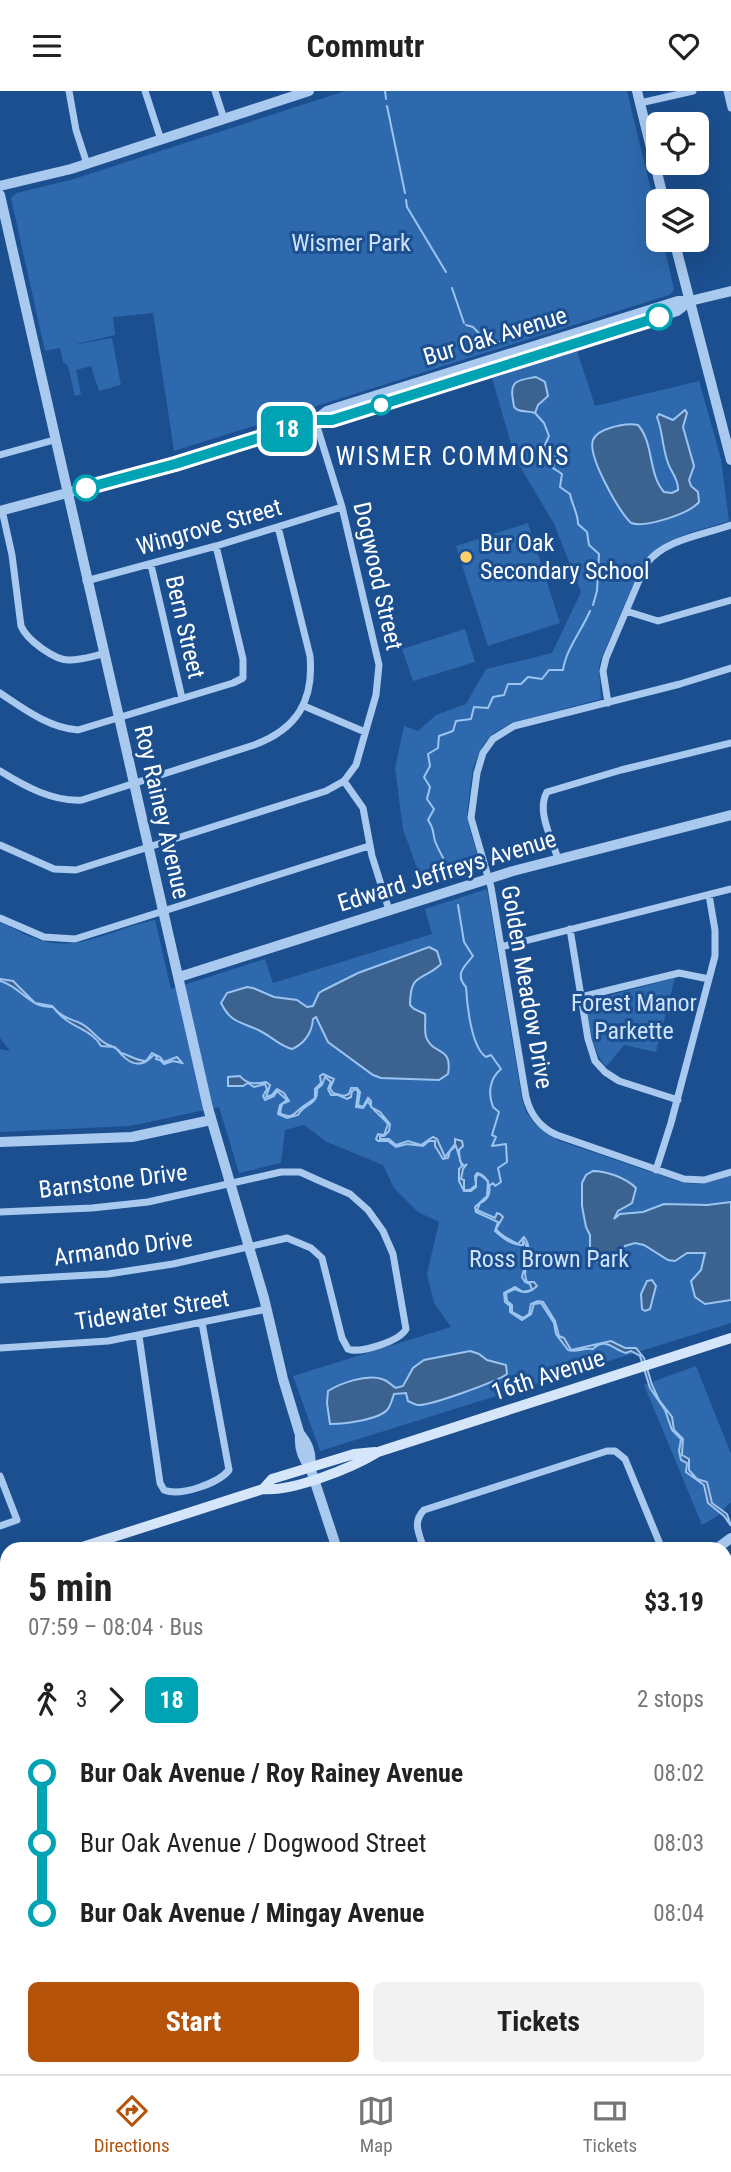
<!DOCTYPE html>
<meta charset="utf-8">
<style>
:root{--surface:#fff;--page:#f2f2f2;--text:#222;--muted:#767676;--line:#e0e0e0;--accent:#b45309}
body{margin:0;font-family:"Roboto Condensed",sans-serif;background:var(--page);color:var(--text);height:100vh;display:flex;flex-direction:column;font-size:26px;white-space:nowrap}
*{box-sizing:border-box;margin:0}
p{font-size:23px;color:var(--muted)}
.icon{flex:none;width:38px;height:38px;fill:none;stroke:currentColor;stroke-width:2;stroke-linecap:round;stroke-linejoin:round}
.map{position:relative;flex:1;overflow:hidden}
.side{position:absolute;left:0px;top:1451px;width:732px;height:534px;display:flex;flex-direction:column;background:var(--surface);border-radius:21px 21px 0 0;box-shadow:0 7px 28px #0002}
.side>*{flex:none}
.badge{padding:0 14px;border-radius:10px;font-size:24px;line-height:46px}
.controls{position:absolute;left:646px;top:21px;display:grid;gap:14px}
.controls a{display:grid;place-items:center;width:63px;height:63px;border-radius:10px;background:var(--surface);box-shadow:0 7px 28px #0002;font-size:35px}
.map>.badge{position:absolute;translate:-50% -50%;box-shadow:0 0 0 4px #fff}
.legs{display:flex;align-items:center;gap:10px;height:77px;padding:0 28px;font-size:23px}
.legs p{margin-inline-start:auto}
.head{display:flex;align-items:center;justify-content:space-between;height:119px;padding:0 28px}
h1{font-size:38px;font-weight:700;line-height:52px}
.primary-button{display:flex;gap:14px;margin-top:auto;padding:14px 28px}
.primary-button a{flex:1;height:80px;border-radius:10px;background:var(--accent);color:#fff;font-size:28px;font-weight:700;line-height:80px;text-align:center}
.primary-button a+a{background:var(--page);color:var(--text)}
ul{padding:0 28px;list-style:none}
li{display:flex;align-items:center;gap:24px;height:70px;font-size:26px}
li i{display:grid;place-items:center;width:10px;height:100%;margin:0 9px;background:currentColor}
li i::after{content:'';width:18px;height:18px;margin:-9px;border:5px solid;border-radius:50%;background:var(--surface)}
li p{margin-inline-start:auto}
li:first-child i{background:linear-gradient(#0000 50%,currentColor 0)}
li:last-child i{background:linear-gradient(currentColor 50%,#0000 0)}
header{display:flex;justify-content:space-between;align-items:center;height:91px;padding:0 28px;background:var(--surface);font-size:32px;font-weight:700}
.dock{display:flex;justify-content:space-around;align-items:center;height:98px;border-top:2px solid var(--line);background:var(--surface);font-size:19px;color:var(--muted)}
.dock a{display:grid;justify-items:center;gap:4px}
.dock .selected{color:var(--accent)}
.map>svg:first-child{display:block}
</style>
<header><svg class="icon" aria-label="menu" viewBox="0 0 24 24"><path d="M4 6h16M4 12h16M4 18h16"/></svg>Commutr<svg class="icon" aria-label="heart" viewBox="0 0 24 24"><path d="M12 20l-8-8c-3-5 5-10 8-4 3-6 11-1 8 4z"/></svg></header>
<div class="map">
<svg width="731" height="1983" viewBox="0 0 731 1983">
<rect width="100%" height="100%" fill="#1b4f8f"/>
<path fill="#2e69ad" d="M 345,0 L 627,0 L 658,128 L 658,149 L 663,149 L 674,199 L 669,204 L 174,360 L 153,222 L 113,226 L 115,244 L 72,254 L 112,247 L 121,294 L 99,300 L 91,275 L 76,279 L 81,303 L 75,305 L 68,275 L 63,271 L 60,257 L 45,260 L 11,107 L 17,102 L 74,88 Z
M 577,260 L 595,315 L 699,290 L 721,368 L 729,430 C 699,440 663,445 643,471 L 601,568 L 599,576 L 601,608 L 511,632 L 494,642 L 483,654 L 473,677 L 467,721 L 469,736 L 482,779 L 424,797 L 403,738 L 395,677 L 404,635 L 418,640 L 436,624 L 466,613 L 486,578 L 552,562 L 581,501 L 554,433 L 515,367 L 492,287 Z
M 528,432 L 560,532 L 488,555 L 456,455 Z
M 465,538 L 475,571 L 413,590 L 402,558 Z
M 487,798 L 522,1008 L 526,1021 L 535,1033 L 557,1049 L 683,1092 L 702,1093 L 731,1085 L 731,1232 L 320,1360 L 293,1285 L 451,1236 L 434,1212 L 427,1183 L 439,1131 L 418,1121 L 394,1097 L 383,1074 L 327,1051 L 304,1034 L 285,1039 L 281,1072 L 239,1082 L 219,1016 L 130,1035 L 0,1041 L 0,958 L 10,960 L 0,947 L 0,831 C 13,837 26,845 40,849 C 79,862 117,836 155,829 L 171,898 L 265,868 L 273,892 L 432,843 L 425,818 Z
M 675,887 L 656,961 L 624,954 L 606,976 C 591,958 590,936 586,915 L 588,910 Z
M 696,1275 L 731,1363 L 731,1411 L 717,1425 L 702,1434 L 644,1294 Z
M 731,1462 L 731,1573 L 725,1564 L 725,1527 L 727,1522 L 725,1517 L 724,1467 Z
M 731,1670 L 731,1866 L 725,1869 L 724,1674 Z
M 126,1978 L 265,1978 L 267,1983 L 123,1983 Z
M 544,1978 L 698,1978 L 700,1983 L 538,1983 L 537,1979 Z"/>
<path fill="#3c6290" stroke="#9cc4f0" stroke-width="2" d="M 536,286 L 545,291 L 548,305 L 538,314 L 535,322 C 530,320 524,321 518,319 C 513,316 514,315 513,309 C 509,289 519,289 536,286 Z
M 685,319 L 687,322 L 683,336 L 694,375 L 689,389 L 691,395 L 698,401 L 699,411 C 689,423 645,437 631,432 C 619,420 587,365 593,349 C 596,342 603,339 610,337 C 619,334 629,332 638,334 C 654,352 648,383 664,401 L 672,402 L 678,399 C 679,389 671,381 668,372 C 662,356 663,341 657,326 L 659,323 L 673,329 Z
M 429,856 L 437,860 L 441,873 C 422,891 410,881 410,914 L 414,918 L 425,923 C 426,930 424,939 426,946 C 433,965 453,954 448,983 L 439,989 L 381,987 L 373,984 L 328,951 L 316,926 L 313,928 C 312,942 304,953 292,958 C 280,955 272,946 262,941 C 242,930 232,934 221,912 L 227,902 L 247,896 L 253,897 L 274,906 L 297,909 L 307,916 L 313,915 L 319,902 L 324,899 L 358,882 Z
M 0,888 L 13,890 L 35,912 L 52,915 C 61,926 68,927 80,932 C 89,936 95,945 102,950 C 109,956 115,954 121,962 C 129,964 137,970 146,970 L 152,962 L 160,966 L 164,971 L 177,966 L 182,972 L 173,970 L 164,973 L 160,969 L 156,968 L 157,965 L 154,964 C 151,966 149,969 145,971 C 133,977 121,964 115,956 L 101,955 C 91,937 68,937 53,916 C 30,918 22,896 0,890 Z
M 323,983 L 334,988 L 330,997 L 333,1002 L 344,1005 L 349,1003 L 351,997 L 357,997 L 360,1001 L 358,1014 L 363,1016 L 368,1007 L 371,1010 L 371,1016 L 380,1021 L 390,1033 L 389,1040 L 384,1045 L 380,1045 L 380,1048 L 389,1048 L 396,1054 L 408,1050 L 421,1054 L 433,1046 L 437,1048 L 445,1066 L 455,1053 L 455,1048 L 462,1050 L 463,1055 L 459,1059 L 460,1070 L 464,1075 L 467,1073 L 463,1078 L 461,1088 L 464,1089 L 464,1099 L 470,1099 L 476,1094 L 475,1085 L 477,1082 C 491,1085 495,1107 480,1112 L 477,1119 L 495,1127 L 497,1122 L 500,1123 L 503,1126 L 496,1138 C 501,1145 510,1149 518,1153 L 524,1146 C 536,1161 520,1176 527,1191 L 534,1191 L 537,1195 C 529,1202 526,1203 515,1198 L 506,1202 L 507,1210 L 512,1214 L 512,1221 L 523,1227 L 529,1223 L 531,1213 L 538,1210 L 543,1211 L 555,1230 L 559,1245 L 564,1247 L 571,1259 L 611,1250 L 625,1257 L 636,1257 L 644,1267 L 652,1294 L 659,1309 L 672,1326 L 674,1339 L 683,1348 L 682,1364 L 689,1368 L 689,1379 L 697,1388 L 707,1391 L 712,1412 L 727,1423 L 731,1435 L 724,1425 L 708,1412 L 704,1394 L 686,1381 L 687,1372 L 681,1369 L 679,1360 L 681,1348 L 672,1339 L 665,1319 L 650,1297 L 640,1265 L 631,1260 L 626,1262 C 613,1258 605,1246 593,1258 C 584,1256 578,1262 568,1259 L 556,1243 L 554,1232 L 541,1212 L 534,1213 L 531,1223 L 522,1229 L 510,1221 L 510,1215 L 505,1211 L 504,1202 L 515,1196 L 523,1201 L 532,1199 L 530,1193 L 525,1191 L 522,1186 L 529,1159 L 523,1149 L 523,1154 C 511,1154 503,1147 495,1140 L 498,1131 L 476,1121 L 475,1116 L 487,1105 L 488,1090 L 479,1083 L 476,1086 L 476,1096 L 471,1100 L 464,1100 L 459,1090 L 459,1078 L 462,1075 L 456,1055 L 450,1060 L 448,1067 L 443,1068 L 435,1055 L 435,1050 L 429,1050 L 423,1055 L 407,1053 L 396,1056 L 388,1050 L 378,1050 L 376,1048 L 378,1043 L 384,1044 L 388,1033 C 381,1024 372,1020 368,1010 L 363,1017 L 356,1016 L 358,1001 L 356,998 L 352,1000 L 351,1006 L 347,1008 L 338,1004 L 331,1004 L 328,998 L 331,991 L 325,986 L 322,994 L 317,998 C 319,1014 304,1012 298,1024 L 287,1027 L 278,1023 L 280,1014 L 287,1009 L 277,1000 L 274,1005 L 265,1009 L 263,1005 L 267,998 L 265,993 L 254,996 L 248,992 L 243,995 L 228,995 L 228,986 L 240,985 C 247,994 257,993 266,991 L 270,994 L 266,1006 L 272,1004 L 277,998 L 284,1002 L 289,1010 L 282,1013 L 280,1022 C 293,1030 295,1020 305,1014 C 309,1011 312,1010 315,1007 L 315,998 L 321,992 L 320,985 Z
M 593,1080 C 607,1080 626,1087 636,1097 L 632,1112 L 618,1120 L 614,1128 L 620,1123 L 643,1121 L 664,1113 L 707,1114 L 731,1111 L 731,1209 L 705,1213 L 695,1206 L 691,1190 L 701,1179 L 705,1162 L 687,1162 L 675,1170 L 668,1169 L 644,1154 L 635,1152 L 625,1155 L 609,1172 L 597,1171 L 590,1162 L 590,1144 L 586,1136 L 582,1115 L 582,1092 L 586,1084 Z
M 652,1189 L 656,1195 L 650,1218 L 645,1220 L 642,1218 L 641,1203 L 647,1190 Z
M 470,1260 L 479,1263 L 487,1269 L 506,1274 L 507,1283 C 498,1290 430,1315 418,1314 C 416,1314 410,1311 408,1310 L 406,1302 L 394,1303 C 392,1308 391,1315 387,1319 C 378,1329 343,1333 330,1333 L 327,1312 L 328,1300 C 341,1292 366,1283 382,1288 C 389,1290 390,1294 396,1297 L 403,1295 L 413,1277 L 424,1269 Z"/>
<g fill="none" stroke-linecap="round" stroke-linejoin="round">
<path stroke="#9cc4f0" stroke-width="2" d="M 385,0 L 386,8
M 387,15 L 405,102
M 406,109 L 407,116 L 446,181
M 452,197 L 464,232
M 466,234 L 473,236 L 490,254 L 506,249
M 535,322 L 544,332 L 549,345 L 544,356 L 556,362 L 553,377 L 562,383 L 560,396 L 570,403 C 572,414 578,422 578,433 L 587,441 L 589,454 L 599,463 L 597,500 L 593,514
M 449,781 C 446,770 439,761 435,750 C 432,740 435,739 428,729 L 434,718 L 427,708 L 430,696 L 424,686 L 430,675 L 428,663 L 438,657 L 439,645 L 453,640 L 456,630 L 471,628 L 474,616 L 488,617 L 493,606 L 504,604 L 508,593 L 521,593 L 528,586 L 542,588 L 549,579 L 563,579 C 566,558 582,539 590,520
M 458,814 L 464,851 L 473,865 C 465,875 454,883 466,896 C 467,913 471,956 486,966 L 491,964 L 501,978 C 489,988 488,1003 493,1016 L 499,1021 L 492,1044 L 496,1046 L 492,1055 L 506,1053 L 507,1071 L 498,1077 L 501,1091 L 495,1095 L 493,1092 L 489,1095"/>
<path stroke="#a9c9ee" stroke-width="7" d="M 69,0 L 76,39 L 87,73
M 145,0 L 161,49
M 215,0 L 224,28
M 727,0 L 731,17
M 640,12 L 693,0
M 0,364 L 54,349
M 2,419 L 12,464 L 21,535 C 27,549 55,570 70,569 C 81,569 93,565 103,563
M 151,474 L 182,607
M 86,490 L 216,455 L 342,416
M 626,520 L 658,530 L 731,509
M 731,577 L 680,593 L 514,635 L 493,648 L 483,662 L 477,682 L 471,727 L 491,796 L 526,1006 C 530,1023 541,1037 557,1044 L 684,1088 L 704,1089 L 731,1081
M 0,602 C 24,618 49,637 78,639 L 233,592 L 243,587 L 243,568 L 216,455
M 608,612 L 603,580 L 606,567 L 646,473 C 665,448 703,444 731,434
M 304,615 L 365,641
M 0,680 C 24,695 53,711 82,709 L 254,654 C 297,638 314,610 310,565 L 278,436
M 344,690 L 363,717 L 372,765 L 389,819
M 0,754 L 54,778 L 76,779 L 326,700 L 344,690 L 356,674 L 376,604 L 379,574 L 342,416 L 315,329
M 558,768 C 552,748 536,720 547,701 L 621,679 L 731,652
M 0,827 L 44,846 L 75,848 L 369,755
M 570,838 L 588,948 L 595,970 L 605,981 L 619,990 L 678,1009
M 501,856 L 731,798
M 581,906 L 679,882 L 709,888
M 656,1079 L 671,1032 L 715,865 L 715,839 L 709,804
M 0,1121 L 92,1117 L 148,1111 L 281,1081 L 300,1081 L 320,1090 L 350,1103 L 368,1119 L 383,1140 L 393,1163 L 406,1238 C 400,1250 360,1263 348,1258 L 342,1247 L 322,1167 L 311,1157 L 287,1147 L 173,1173 L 108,1183 L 0,1189
M 139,1245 L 160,1392 L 164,1399 C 180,1406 219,1392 229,1379 L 202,1232
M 0,1257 L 108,1250 L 267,1218
M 0,1385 L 17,1429 L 0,1435
M 424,1458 C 419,1443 412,1431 424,1419 L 607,1360 L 615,1360 L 625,1368 L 662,1458
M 724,1597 L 731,1610
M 724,1627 L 731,1616
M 0,1718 L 7,1724
M 0,1782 L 7,1774
M 315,1978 L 320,1978
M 59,1983 L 64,1978"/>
<path stroke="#a9c9ee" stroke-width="10" d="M 637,0 L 664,110
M 0,95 L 71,78 L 309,0
M 0,104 L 208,1017 L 264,1207 L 283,1288 L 300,1344 C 299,1356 302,1367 310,1376 L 337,1458
M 674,149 L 731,369
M 315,329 L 327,320 L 336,317 L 678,210 L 689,210
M 0,420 L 175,373 L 315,329 L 332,329 L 641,232 L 677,220 L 690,210 L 731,200
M 179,886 L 513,780 L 731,724
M 0,1051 L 132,1046 L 211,1029
M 301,1344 C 309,1354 312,1364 310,1376
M 716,1458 L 731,1447
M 0,1911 L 7,1903
M 371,1978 L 372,1983"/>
<path stroke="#d6e6fa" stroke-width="10" d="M 263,1398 L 272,1388 L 354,1363 L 375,1361
M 76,1458 L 263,1398 C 292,1401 352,1377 378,1361 L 731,1247
M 0,1482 L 7,1480"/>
</g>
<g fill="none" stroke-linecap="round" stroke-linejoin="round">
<g stroke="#fff" stroke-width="16">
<path id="line-1" d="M 86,397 L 175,373 L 316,329 L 332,329 L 659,226"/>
</g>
<use href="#line-1" stroke="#00a3b4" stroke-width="10"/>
</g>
<g fill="#fff" stroke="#00a3b4" stroke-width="3.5">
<circle cx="659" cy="226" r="12"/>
<circle cx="381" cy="314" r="9"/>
<circle cx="86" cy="397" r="12"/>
</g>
<circle fill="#ffd166" stroke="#1b4f8f" stroke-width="2.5" cx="466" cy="466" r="7"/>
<g text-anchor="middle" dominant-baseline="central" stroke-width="6" stroke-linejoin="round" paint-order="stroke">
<g font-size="24" fill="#cfe3fa" stroke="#1b4f8f">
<text x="351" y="152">Wismer Park</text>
<text x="634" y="912">Forest Manor<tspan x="634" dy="28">Parkette</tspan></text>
<text x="549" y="1168">Ross Brown Park</text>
</g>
<g font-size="24" fill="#fff" stroke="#1b4f8f">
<text transform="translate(495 245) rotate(-17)">Bur Oak Avenue</text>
<text transform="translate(209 436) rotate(-16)">Wingrove Street</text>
<text transform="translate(378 485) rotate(77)">Dogwood Street</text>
<text transform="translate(185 536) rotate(77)">Bern Street</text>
<text transform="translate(162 721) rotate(77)">Roy Rainey Avenue</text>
<text transform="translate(447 780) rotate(-17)">Edward Jeffreys Avenue</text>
<text transform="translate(527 896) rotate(80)">Golden Meadow Drive</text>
<text transform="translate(113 1090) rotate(-7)">Barnstone Drive</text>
<text transform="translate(123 1157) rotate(-8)">Armando Drive</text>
<text transform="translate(152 1219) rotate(-9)">Tidewater Street</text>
<text transform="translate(548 1284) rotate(-18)">16th Avenue</text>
</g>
<g font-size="24" fill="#fff" stroke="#1b4f8f" text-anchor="start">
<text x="480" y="452">Bur Oak<tspan x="480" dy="28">Secondary School</tspan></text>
</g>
<g font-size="26" letter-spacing="2" fill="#fff" stroke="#1b4f8f">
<text x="453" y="365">WISMER COMMONS</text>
</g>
</g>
</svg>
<div class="controls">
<a><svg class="icon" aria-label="locate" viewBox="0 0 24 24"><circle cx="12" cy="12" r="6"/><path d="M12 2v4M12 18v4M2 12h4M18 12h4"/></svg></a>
<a><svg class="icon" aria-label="layers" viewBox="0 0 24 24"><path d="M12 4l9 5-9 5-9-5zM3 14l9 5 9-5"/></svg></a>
</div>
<b class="badge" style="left:287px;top:338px;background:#00a3b4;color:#fff">18</b>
<section class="side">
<div class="head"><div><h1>5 min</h1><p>07:59 – 08:04 · Bus</p></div><b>$3.19</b></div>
<div class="legs"><svg class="icon" aria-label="walk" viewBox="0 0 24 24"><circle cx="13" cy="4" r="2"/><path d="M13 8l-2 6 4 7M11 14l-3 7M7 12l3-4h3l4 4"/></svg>3<svg class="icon" aria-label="forward" viewBox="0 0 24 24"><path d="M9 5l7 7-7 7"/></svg><b class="badge" style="background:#00a3b4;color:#fff">18</b><p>2 stops</p></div>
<ul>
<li><i style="color:#00a3b4"></i><b>Bur Oak Avenue / Roy Rainey Avenue</b><p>08:02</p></li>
<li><i style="color:#00a3b4"></i><span>Bur Oak Avenue / Dogwood Street</span><p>08:03</p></li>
<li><i style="color:#00a3b4"></i><b>Bur Oak Avenue / Mingay Avenue</b><p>08:04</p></li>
</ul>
<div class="primary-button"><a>Start</a><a>Tickets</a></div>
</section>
</div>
<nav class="dock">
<a class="selected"><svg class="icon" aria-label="directions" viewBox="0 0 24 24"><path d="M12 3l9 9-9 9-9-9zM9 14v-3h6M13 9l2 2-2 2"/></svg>Directions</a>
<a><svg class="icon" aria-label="map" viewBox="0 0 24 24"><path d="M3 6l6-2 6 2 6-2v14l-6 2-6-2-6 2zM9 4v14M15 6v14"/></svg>Map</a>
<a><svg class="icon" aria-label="tickets" viewBox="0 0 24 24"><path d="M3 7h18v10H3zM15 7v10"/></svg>Tickets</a>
</nav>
